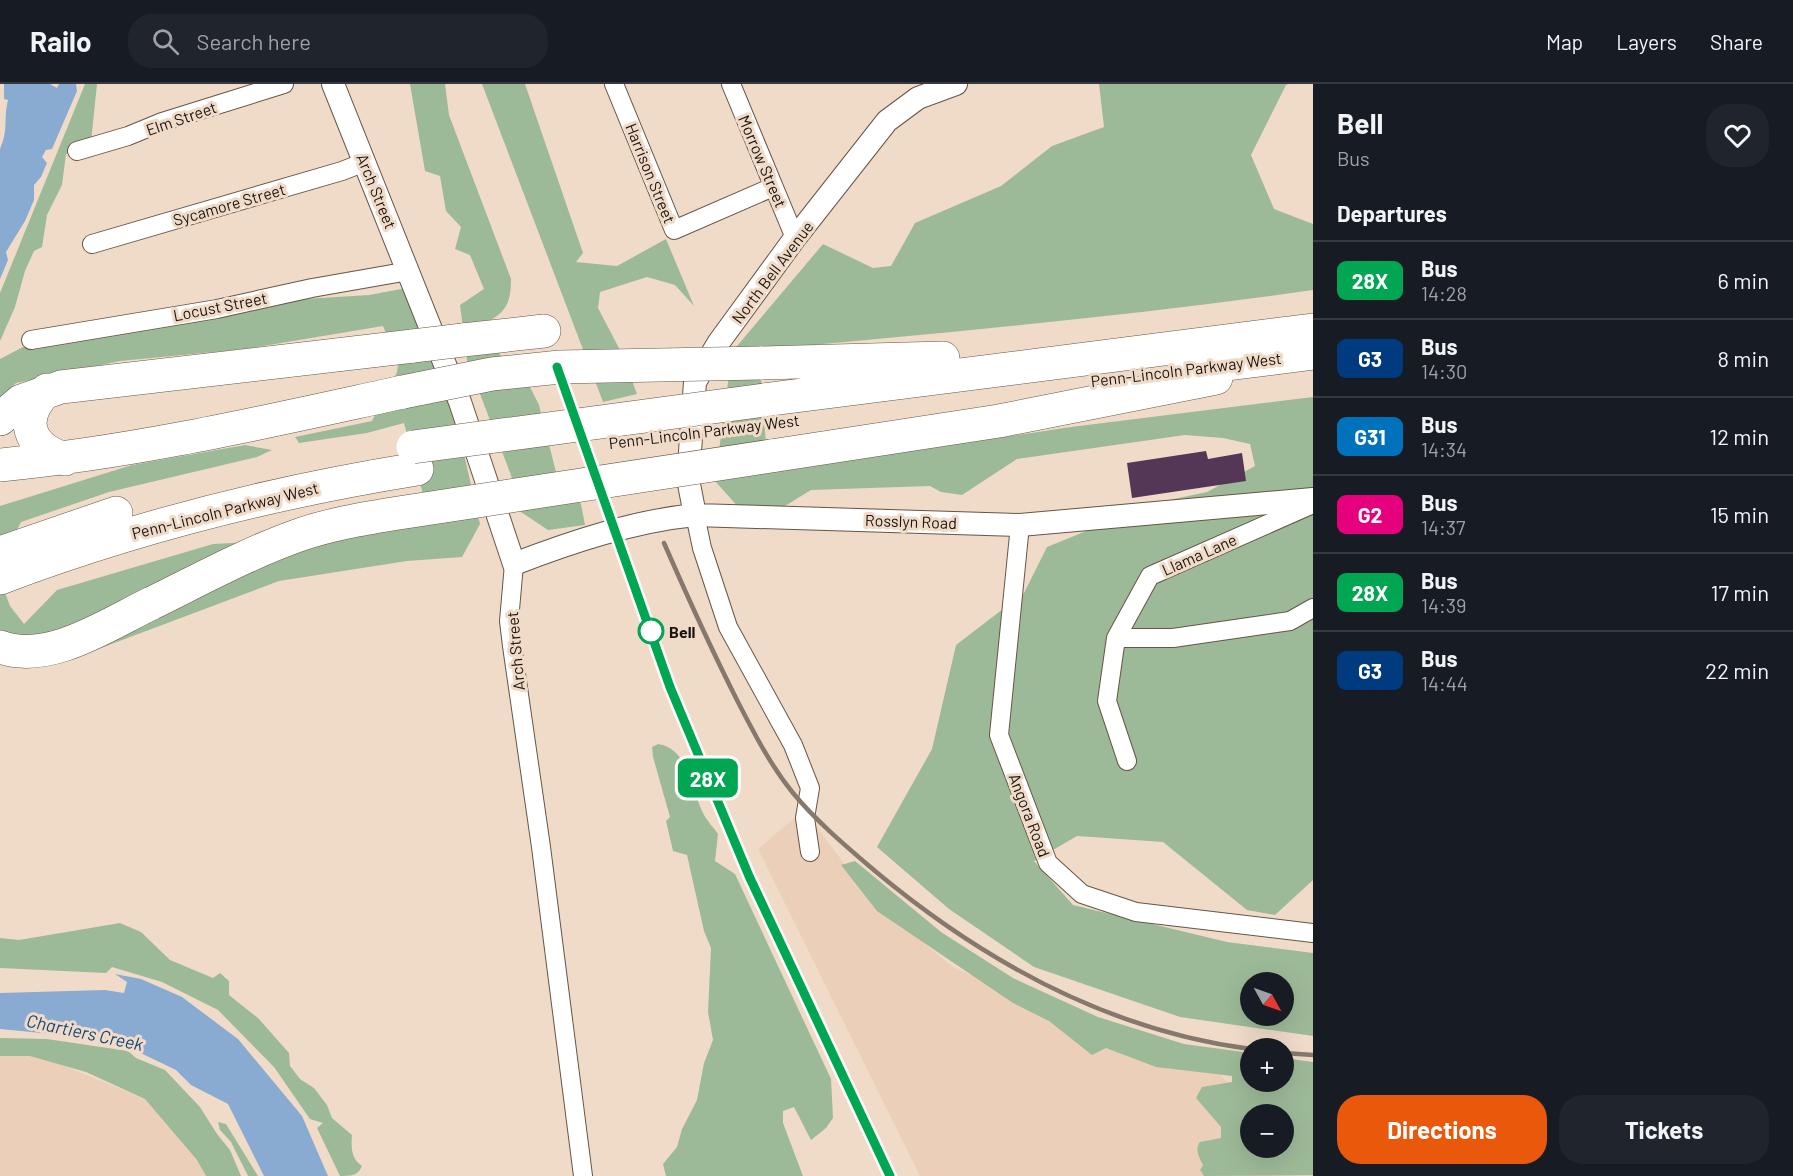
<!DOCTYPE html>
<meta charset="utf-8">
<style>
:root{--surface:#171b24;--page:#20242c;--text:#f1f3f6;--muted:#9ea1a6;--line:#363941;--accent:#ea580c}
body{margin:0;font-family:Barlow,sans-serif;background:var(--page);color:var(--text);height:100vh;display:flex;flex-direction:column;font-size:22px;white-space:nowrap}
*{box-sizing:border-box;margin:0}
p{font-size:20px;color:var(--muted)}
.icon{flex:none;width:33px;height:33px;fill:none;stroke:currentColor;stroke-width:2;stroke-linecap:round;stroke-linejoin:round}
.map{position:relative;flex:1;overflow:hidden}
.drawer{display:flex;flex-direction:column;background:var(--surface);width:480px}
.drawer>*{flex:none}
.badge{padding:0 12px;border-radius:9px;font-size:21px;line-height:39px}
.needle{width:39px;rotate:130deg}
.buttons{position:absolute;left:1240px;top:888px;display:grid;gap:12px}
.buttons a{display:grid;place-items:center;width:54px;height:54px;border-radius:50%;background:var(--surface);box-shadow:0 6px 24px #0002;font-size:30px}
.map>.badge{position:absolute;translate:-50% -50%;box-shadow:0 0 0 3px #fff}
h2{padding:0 24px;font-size:22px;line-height:54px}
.round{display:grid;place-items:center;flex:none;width:63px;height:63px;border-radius:24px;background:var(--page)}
.headline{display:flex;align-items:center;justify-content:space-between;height:102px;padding:0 24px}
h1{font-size:28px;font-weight:700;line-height:45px}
.primary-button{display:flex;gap:12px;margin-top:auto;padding:12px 24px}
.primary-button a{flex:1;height:69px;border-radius:24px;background:var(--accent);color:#fff;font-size:24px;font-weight:700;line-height:69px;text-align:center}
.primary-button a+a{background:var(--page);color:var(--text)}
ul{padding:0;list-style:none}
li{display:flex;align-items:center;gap:18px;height:78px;padding:0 24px;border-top:2px solid var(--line)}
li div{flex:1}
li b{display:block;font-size:22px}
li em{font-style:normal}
li .badge{min-width:66px;font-weight:700;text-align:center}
header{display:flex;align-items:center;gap:36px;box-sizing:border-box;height:84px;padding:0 30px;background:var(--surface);border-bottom:2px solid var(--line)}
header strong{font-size:28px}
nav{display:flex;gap:33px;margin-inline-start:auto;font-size:21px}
.search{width:420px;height:54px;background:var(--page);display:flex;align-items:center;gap:15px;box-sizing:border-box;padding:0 21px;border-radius:24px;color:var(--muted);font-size:22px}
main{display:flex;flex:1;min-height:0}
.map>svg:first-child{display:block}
</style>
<header>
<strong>Railo</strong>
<div class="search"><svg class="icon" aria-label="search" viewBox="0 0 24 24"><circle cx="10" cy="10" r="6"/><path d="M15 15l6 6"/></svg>Search here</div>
<nav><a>Map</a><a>Layers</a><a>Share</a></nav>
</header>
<main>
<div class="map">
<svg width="1313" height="1092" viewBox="0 0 1313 1092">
<rect width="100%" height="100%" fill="#f0dbc9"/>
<path fill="#ebcfb9" d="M 804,726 L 869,813 L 954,884 L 1213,983 L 1257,1030 L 1251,1030 L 1251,1064 L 1284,1064 L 1313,1092 L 920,1092 L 758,765 Z
M 0,969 L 33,969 L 145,1015 L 197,1076 L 206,1092 L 0,1092 Z"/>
<path fill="#9dba98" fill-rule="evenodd" d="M 85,0 L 97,0 L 91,58 L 66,70 L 62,101 L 47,131 L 42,163 L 34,167 L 25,187 L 15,223 L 0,257 L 0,209 Z
M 410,0 L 445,0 L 449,31 L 511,195 C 511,217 507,228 487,238 L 496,266 L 529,301 L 539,321 L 557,392 L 581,420 L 585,441 L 548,446 L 521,428 L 511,391 L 467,276 L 460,221 L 484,205 L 470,171 L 455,165 L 461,143 L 446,127 L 440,92 L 425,87 Z
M 482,0 L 525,0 L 583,169 L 576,178 L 617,182 L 666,155 L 694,222 L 675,201 L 647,193 L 600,208 L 598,224 L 622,270 L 637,310 L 603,318 Z
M 1099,0 L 1289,0 L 1286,1 L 1251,71 L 1274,125 L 1313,140 L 1313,206 C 1129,232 944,249 759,266 L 768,388 L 1071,343 L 1313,313 L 1313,796 L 1275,831 L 1247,826 L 1163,758 L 1077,752 L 1034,777 L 1073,821 L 1227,858 L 1313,869 L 1313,952 L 1180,933 L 1034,883 L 949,825 L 877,763 L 932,665 L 956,561 L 1024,509 L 1047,463 L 1155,419 L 1207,408 L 1255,382 L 1250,360 L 1223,354 L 1185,351 L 1017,375 L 962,411 L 941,408 L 930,402 L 811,406 L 785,422 L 740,425 L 715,397 L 732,268 L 823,160 L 873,184 L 891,182 L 915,139 L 1001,102 L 1052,62 L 1104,43 ZM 1251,898 L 1284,898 L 1284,932 L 1251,932 Z
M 407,204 L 455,331 L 480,440 L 462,473 L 407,477 L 279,497 L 93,567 L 15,583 L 0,578 L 0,495 L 10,522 L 24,540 L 57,506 L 213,460 L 351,453 L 423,410 L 404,339 L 367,349 L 299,359 L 295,353 L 372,337 L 397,288 L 398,280 L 383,242 L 245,265 L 120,277 L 16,299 L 0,316 L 0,275 L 23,263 L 121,246 L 304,215 L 369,211 Z
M 245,361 L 272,366 L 257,373 L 109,408 L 21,438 L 0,479 L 0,422 L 132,381 Z
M 658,660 C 690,665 691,707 704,731 C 708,738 714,744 718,750 L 715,777 L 735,790 L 831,995 L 833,1034 L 826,1044 L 811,1056 L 794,1023 L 783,1027 L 783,1039 L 803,1092 L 666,1092 L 663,1080 L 677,1063 L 682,1045 L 697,1016 L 704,979 L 713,956 L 708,928 L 711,864 L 704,847 L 687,771 L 673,767 L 666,737 L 670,733 L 653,673 L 652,663 Z
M 855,777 L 941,848 L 1013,894 L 1098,933 L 1184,960 L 1251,969 L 1251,998 L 1284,998 L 1284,974 L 1313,978 L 1313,1091 L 1204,1092 L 1200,1086 L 1203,1081 C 1200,1074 1194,1066 1200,1058 L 1221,1054 L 1221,1043 L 1196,1014 L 1202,1003 L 1232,998 L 1232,992 L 1156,983 L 1106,964 L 1092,971 L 1049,937 L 1013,919 L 877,827 L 841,781 ZM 1251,1030 L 1284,1030 L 1284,1064 L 1251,1064 Z
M 120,839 L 141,848 L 170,876 L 213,894 L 220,889 L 229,897 L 229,911 L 258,934 L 289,969 L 290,982 L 300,995 L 314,1004 L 327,1021 L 332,1034 L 352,1051 C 351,1063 351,1075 362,1082 C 358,1092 351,1092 340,1092 L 317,1044 L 323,1039 L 310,1035 L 274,983 L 218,926 L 162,898 L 112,883 L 106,889 L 0,884 L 0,854 L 19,856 Z
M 0,954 L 47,955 L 128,967 L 136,974 L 165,986 L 200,1023 L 217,1050 L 230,1066 L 241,1092 L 206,1092 L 197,1076 L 145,1015 L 86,988 L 30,972 L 0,972 Z
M 218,1038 L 226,1040 L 258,1092 L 248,1092 L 231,1058 L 220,1046 Z"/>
<path fill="#89abd1" d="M 4,0 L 50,0 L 57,4 L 59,0 L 76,0 L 77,7 L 52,65 L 46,66 L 42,73 L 47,79 L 41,93 L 34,101 L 34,116 L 25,137 L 6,168 L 8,176 L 0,195 L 0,65 C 9,45 3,36 8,16 L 4,15 Z
M 115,890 L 141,895 L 182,913 L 238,955 L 302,1032 L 328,1092 L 264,1092 L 228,1020 L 191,1001 L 176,986 L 126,962 L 94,954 L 0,945 L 0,909 L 105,906 L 124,909 L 127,898 Z"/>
<path fill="#543657" d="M 1206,367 L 1208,375 L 1242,369 L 1246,397 L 1132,414 L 1127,379 Z"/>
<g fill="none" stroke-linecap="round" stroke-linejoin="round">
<g stroke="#675546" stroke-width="20">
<path id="minor" d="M 614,0 L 674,146 L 773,103
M 731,0 L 795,154
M 77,67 L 128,52 L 162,38 L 284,0
M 92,160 L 342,87 L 365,78
M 31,256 L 217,225 L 312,204 L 409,187
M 695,431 L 702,464 L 728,543 L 793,661 L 810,704 L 805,734 L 810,768
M 1020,441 L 999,651 L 1048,779 L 1082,810 L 1136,828 L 1313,849
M 514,480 L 509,537 L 512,562 L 541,763 L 583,1092
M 1116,554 L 1173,554 L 1290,537 L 1313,524
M 1127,677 L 1107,617 L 1116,554 L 1150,492 L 1313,420"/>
</g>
<g stroke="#675546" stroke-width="24">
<path id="tertiary" d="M 333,0 L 460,318 L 514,480 C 571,458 634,437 695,431 L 1020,441 L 1313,415
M 695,431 L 688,395 L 695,298 L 719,258 L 795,154 L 887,37 L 918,14 L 956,0"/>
</g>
<g stroke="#675546" stroke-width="34">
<path id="motorway" d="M 463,256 L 544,247
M 760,279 L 943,274
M 1188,285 L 1313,269
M 47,306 C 18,335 28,363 65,375
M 764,316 L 1313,246
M 0,335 L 21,317 L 61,303 L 413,262
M 771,372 L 999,337 L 1216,294
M 0,381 C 137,368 269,337 403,308
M 0,469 L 116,429
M 0,494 C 135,443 274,408 417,385
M 0,563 C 49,581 108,540 152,519"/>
</g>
<use href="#minor" stroke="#fff" stroke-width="18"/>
<use href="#tertiary" stroke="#fff" stroke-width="22"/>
<use href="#motorway" stroke="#fff" stroke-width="33"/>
<path stroke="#86786c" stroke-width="4.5" d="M 664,459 C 688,514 712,567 739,620 C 755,651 771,682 793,709 C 817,738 847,763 875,787 C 983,877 1110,947 1251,965
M 1284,969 L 1313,971"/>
<g stroke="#675546" stroke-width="34" stroke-linecap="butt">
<path id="motorway-bridge" d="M 413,262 L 463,256
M 403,308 L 492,290 L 560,283 L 760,279
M 413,363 L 764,316
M 152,519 C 201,495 250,468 302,450 C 332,440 362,435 392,430 L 771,372"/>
</g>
<use href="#motorway-bridge" stroke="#fff" stroke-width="33"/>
</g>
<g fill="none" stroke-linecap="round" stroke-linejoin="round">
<g stroke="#fff" stroke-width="14">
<path id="line" d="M 557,283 L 670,603 L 749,792 L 890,1092"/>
</g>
<use href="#line" stroke="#00a651" stroke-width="9"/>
</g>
<circle fill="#fff" stroke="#00a651" stroke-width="3" cx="651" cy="547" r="12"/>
<g text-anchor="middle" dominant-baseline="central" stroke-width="6" stroke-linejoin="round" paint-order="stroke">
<g font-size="16" fill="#1b140e" stroke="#f0dbc9">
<text transform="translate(181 34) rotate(-19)">Elm Street</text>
<text transform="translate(763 77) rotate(67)">Morrow Street</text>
<text transform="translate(651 89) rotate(68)">Harrison Street</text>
<text transform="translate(377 107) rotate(68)">Arch Street</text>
<text transform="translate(229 120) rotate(-16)">Sycamore Street</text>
<text transform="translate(772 188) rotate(-53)">North Bell Avenue</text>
<text transform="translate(220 222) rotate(-11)">Locust Street</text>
<text transform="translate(1186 285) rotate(-7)">Penn-Lincoln Parkway West</text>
<text transform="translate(704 347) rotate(-7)">Penn-Lincoln Parkway West</text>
<text transform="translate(225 426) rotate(-14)">Penn-Lincoln Parkway West</text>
<text transform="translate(911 437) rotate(2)">Rosslyn Road</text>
<text transform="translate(1199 470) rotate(-24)">Llama Lane</text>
<text transform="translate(515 567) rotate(-95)">Arch Street</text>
<text transform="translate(1030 731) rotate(69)">Angora Road</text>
</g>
<g font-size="16" font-weight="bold" fill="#1b140e" stroke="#f0dbc9" text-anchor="start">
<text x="669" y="547">Bell</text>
</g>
<g font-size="18" font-style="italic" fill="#164777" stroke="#f0dbc9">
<text transform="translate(85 948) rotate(12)">Chartiers Creek</text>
</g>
</g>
</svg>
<div class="buttons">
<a><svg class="needle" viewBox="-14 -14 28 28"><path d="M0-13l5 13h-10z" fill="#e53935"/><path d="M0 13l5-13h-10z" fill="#9ea1a6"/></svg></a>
<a>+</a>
<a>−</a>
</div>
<b class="badge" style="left:708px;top:694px;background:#00a651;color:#fff">28X</b>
</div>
<section class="drawer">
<div class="headline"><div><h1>Bell</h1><p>Bus</p></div><a class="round"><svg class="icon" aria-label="heart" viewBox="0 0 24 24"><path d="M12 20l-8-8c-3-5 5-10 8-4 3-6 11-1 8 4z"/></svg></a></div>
<h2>Departures</h2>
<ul>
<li><span class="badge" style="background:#00a651;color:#fff">28X</span><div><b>Bus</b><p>14:28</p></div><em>6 min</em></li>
<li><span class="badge" style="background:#003b80;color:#fff">G3</span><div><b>Bus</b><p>14:30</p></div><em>8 min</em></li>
<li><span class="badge" style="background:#0072bc;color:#fff">G31</span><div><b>Bus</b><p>14:34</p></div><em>12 min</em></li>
<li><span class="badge" style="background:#e6007e;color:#fff">G2</span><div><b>Bus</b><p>14:37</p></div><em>15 min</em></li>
<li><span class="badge" style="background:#00a651;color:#fff">28X</span><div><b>Bus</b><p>14:39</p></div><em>17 min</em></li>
<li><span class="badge" style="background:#003b80;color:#fff">G3</span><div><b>Bus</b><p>14:44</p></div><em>22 min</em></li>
</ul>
<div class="primary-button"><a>Directions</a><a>Tickets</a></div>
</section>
</main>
